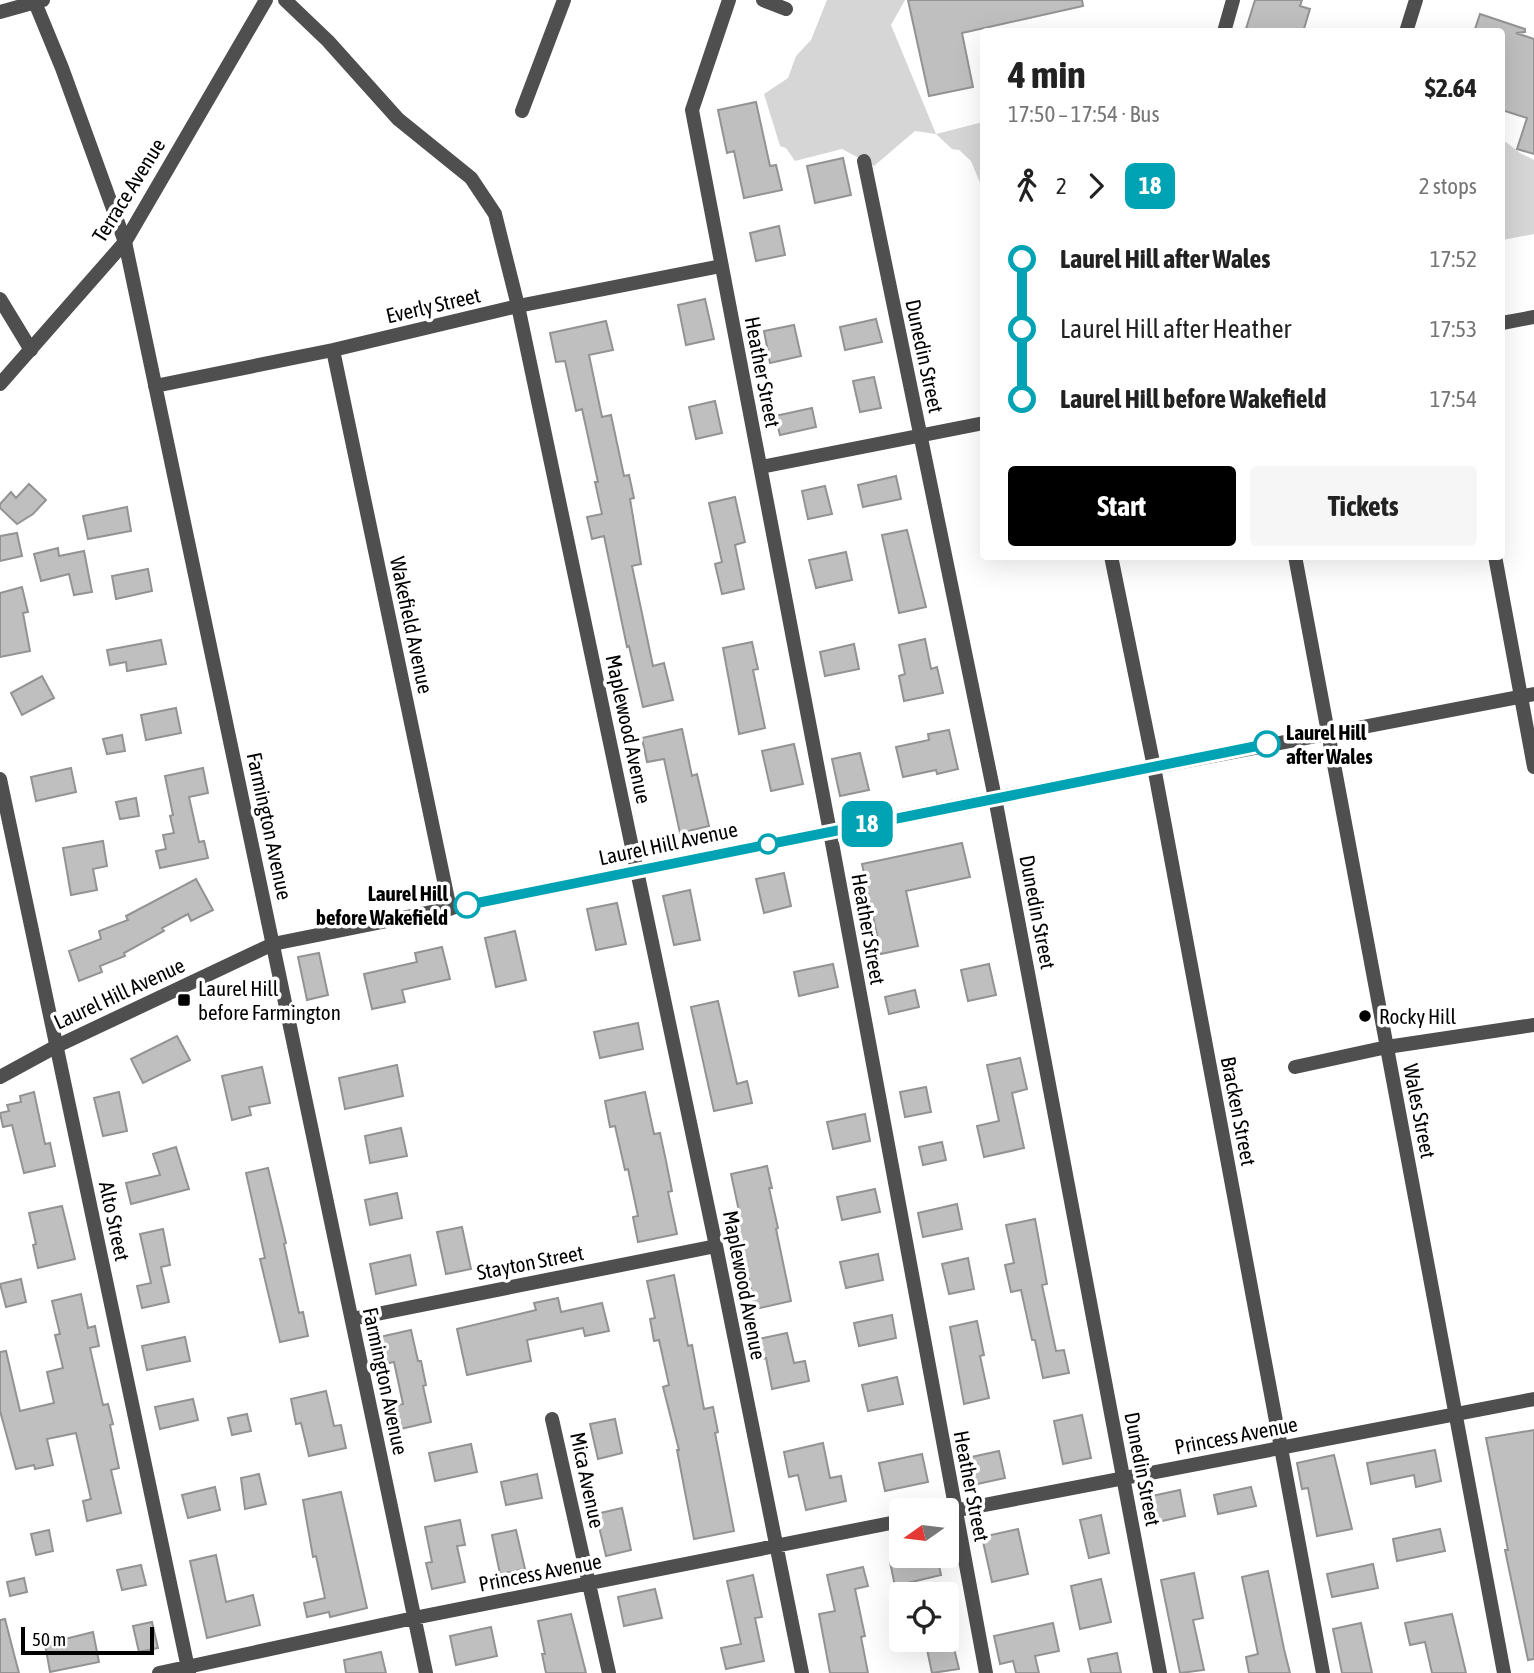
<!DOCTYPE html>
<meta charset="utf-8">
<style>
:root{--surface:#fff;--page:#f6f6f6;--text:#222;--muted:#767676;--accent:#000}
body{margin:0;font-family:"Asap Condensed",sans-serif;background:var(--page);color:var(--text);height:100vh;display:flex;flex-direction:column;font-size:26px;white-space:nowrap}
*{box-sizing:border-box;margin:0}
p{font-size:23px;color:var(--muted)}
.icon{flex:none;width:38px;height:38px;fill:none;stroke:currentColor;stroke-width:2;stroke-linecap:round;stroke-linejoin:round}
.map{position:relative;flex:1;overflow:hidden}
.panel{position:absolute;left:980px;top:28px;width:525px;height:532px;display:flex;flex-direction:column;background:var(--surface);border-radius:7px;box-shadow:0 7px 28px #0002}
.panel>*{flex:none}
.badge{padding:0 14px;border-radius:10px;font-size:24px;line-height:46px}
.needle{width:46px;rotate:256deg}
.fabs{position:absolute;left:889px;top:1498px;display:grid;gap:14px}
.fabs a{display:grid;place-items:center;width:70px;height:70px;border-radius:7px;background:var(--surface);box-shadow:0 7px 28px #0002;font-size:35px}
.scale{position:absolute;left:21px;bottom:18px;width:133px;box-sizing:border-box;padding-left:7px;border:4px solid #000;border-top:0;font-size:19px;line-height:24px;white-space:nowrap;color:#000;-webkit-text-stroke:5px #fff;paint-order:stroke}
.map>.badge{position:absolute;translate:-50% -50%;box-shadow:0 0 0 4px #fff}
.legs{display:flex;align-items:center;gap:10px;height:77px;padding:0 28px;font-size:23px}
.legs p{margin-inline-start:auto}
.headline{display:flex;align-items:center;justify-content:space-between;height:119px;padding:0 28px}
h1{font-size:38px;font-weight:700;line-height:52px}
.cta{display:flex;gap:14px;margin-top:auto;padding:14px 28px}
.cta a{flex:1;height:80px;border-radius:7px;background:var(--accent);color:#fff;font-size:28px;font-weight:700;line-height:80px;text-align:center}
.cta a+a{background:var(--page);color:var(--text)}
ul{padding:0 28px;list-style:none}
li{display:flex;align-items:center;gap:24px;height:70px;font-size:26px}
li i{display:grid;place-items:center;width:10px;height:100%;margin:0 9px;background:currentColor}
li i::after{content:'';width:18px;height:18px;margin:-9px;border:5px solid;border-radius:50%;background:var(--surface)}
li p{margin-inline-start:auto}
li:first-child i{background:linear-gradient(#0000 50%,currentColor 0)}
li:last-child i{background:linear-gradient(currentColor 50%,#0000 0)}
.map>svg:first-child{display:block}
</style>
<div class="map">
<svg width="1534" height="1673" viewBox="0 0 1534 1673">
<rect width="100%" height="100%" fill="#fff"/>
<path fill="#d6d6d6" d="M 827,0 L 905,0 L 891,25 L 936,134 L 983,122 L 983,190 L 971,161 L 959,150 L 952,149 L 936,134 L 915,131 L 874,166 L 842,149 L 795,161 L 786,148 L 780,146 L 764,94 L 788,78 L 796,56 L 811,40 Z
M 1502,139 L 1520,153 L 1534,160 L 1534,234 L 1502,240 Z"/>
<path fill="#bfbfbf" stroke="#939393" stroke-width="2" d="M 908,0 L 1082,0 L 1083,6 L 962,33 L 973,87 L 929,96 Z
M 1255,0 L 1302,0 L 1300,6 L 1310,9 L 1303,32 L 1245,32 Z
M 1480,14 L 1525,29 L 1525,32 L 1516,33 L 1534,39 L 1534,154 L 1517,149 L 1527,118 L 1502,110 L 1502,32 L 1474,32 Z
M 756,102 L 770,166 L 776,165 L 782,190 L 744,198 L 734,151 L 727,153 L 718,110 Z
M 843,158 L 851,195 L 815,203 L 807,166 Z
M 779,226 L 785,255 L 756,261 L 750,233 Z
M 705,299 L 714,339 L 686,345 L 678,305 Z
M 876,319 L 882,342 L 845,350 L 840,327 Z
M 606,321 L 613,350 L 589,355 L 602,417 L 611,415 L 624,476 L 629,475 L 634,498 L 630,499 L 641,564 L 632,566 L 653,666 L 664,663 L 673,700 L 643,707 L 629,646 L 627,647 L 604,536 L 592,539 L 587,517 L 602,514 L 595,482 L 598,482 L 582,409 L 576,411 L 565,361 L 556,362 L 550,333 Z
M 794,325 L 801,356 L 770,363 L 764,331 Z
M 874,377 L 881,408 L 860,412 L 853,381 Z
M 715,401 L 722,433 L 696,439 L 689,407 Z
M 812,408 L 816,427 L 780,435 L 775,416 Z
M 896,476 L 901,499 L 863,507 L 858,485 Z
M 29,484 L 46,500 L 33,514 L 17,524 L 0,508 L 0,504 L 11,492 L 16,498 Z
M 825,486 L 832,514 L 808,519 L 802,491 Z
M 735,497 L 745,542 L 735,545 L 744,589 L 722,594 L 715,564 L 722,562 L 709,503 Z
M 127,507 L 131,531 L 88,539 L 83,516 Z
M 907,530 L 926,607 L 899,613 L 882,535 Z
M 17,533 L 22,556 L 0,561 L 0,536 Z
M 58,548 L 59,556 L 84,551 L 92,592 L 74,595 L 69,574 L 41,581 L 34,554 Z
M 846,552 L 852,580 L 816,588 L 809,560 Z
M 148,569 L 152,591 L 116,599 L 112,576 Z
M 22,587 L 28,612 L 23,613 L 30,651 L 0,657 L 0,593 Z
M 925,639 L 931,669 L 937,667 L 943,693 L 904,701 L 899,676 L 905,674 L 899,645 Z
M 161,640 L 166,664 L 127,671 L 126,662 L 110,665 L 107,650 Z
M 752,642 L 758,669 L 753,670 L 765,728 L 739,734 L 723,648 Z
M 854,644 L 859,669 L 825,676 L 820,652 Z
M 42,676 L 54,698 L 22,715 L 11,693 Z
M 176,708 L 181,733 L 146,740 L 141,715 Z
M 682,729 L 692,776 L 697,774 L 709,826 L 680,833 L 664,759 L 647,762 L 642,738 Z
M 949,730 L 958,769 L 937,774 L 936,770 L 903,777 L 896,747 L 929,740 L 928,734 Z
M 122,735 L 125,751 L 107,754 L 103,739 Z
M 794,744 L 803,784 L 771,791 L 762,751 Z
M 860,753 L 869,790 L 840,796 L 832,759 Z
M 71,768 L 76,792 L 36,801 L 31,777 Z
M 203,768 L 208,793 L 189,797 L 199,842 L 204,841 L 208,858 L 160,868 L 156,851 L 166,849 L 163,835 L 174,833 L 170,816 L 173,815 L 165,776 Z
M 136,798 L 139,816 L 120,819 L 116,802 Z
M 103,841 L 107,866 L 93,869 L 97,890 L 71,895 L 63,848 Z
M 962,843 L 970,877 L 906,891 L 918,946 L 881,954 L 862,864 Z
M 784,873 L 791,906 L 764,913 L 756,879 Z
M 196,879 L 213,910 L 191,921 L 188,914 L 162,928 L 164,931 L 124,953 L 125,956 L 100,966 L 102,972 L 79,981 L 69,951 L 101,939 L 99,931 L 128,920 L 126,916 Z
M 690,890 L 700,940 L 674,945 L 663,896 Z
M 617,903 L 626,944 L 596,950 L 587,909 Z
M 515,931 L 526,980 L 496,987 L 485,938 Z
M 442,947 L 450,979 L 402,990 L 405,1002 L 372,1009 L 364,974 L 417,962 L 415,953 Z
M 319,953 L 328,995 L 307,1000 L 298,957 Z
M 833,964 L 838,987 L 799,996 L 794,972 Z
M 989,964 L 996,995 L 968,1001 L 961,970 Z
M 915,990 L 919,1007 L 889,1014 L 885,997 Z
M 718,1001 L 737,1084 L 747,1081 L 752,1103 L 714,1111 L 691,1007 Z
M 638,1023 L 643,1049 L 600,1058 L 594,1032 Z
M 177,1036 L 190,1060 L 143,1083 L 131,1059 Z
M 1020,1058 L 1027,1089 L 1012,1093 L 1024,1148 L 984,1157 L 977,1126 L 999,1121 L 987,1065 Z
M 397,1065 L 403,1096 L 345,1109 L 339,1078 Z
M 262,1067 L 270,1103 L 249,1107 L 251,1115 L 232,1120 L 222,1076 Z
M 926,1087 L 931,1112 L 905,1117 L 900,1092 Z
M 34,1092 L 45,1144 L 50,1143 L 55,1166 L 24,1173 L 12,1125 L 3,1127 L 0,1113 L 9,1111 L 7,1105 L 21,1102 L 20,1096 Z
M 119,1092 L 127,1131 L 103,1136 L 94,1098 Z
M 645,1092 L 654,1134 L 660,1133 L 666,1161 L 672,1191 L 668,1192 L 677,1234 L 638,1242 L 633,1217 L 638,1216 L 628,1169 L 625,1170 L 615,1126 L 610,1127 L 605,1101 Z
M 865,1114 L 870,1141 L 833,1149 L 827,1122 Z
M 401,1128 L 407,1156 L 370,1163 L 365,1136 Z
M 942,1142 L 946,1160 L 923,1165 L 919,1147 Z
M 176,1147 L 189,1189 L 131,1204 L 126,1183 L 160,1175 L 153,1154 Z
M 767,1166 L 772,1188 L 769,1188 L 778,1228 L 776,1229 L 791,1301 L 751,1310 L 747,1289 L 751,1288 L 734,1212 L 739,1211 L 731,1174 Z
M 268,1168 L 286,1243 L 284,1244 L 299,1313 L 303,1312 L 308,1336 L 280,1342 L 260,1259 L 265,1258 L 246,1173 Z
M 875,1189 L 880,1212 L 842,1220 L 837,1197 Z
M 397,1193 L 402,1218 L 370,1225 L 365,1200 Z
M 957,1204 L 962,1229 L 923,1237 L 918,1213 Z
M 62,1206 L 75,1259 L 38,1268 L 33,1245 L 36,1244 L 29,1213 Z
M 1035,1219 L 1047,1284 L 1042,1285 L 1056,1351 L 1064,1350 L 1069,1373 L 1043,1378 L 1035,1340 L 1032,1340 L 1021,1290 L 1011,1292 L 1005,1265 L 1014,1263 L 1006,1225 Z
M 462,1227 L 471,1269 L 446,1274 L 437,1232 Z
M 163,1229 L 170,1265 L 161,1267 L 169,1302 L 142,1308 L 137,1286 L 151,1283 L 140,1234 Z
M 878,1254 L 883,1280 L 846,1288 L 840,1262 Z
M 410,1255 L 416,1285 L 376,1294 L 370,1264 Z
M 968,1258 L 974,1289 L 949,1294 L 942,1264 Z
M 674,1275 L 688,1346 L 692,1345 L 704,1409 L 713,1407 L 718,1432 L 715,1433 L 734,1531 L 694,1539 L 677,1450 L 679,1450 L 663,1387 L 669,1385 L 659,1340 L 654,1341 L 650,1319 L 655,1318 L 647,1281 Z
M 21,1279 L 26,1302 L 6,1307 L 0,1284 Z
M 81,1294 L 88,1328 L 95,1326 L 99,1346 L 90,1348 L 103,1405 L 108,1404 L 113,1424 L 110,1425 L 119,1468 L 111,1470 L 121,1513 L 87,1521 L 83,1501 L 91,1499 L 76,1433 L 47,1439 L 53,1465 L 35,1469 L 34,1465 L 16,1469 L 0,1411 L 0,1352 L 6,1351 L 20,1411 L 54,1403 L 47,1372 L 63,1368 L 55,1335 L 60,1334 L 52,1301 Z
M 558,1298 L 561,1312 L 602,1303 L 609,1331 L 585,1336 L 583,1328 L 527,1340 L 531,1361 L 467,1375 L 457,1329 L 536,1310 L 534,1303 Z
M 892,1315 L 896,1338 L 859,1346 L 854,1323 Z
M 977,1321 L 984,1355 L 980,1356 L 989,1398 L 964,1404 L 950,1327 Z
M 411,1330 L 418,1361 L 421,1361 L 426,1385 L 423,1386 L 431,1422 L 396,1430 L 390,1406 L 403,1404 L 394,1362 L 380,1365 L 375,1338 Z
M 787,1333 L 794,1363 L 805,1361 L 809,1381 L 772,1389 L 766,1358 L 757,1360 L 753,1340 Z
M 185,1337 L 190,1361 L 147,1370 L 142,1346 Z
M 897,1377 L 903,1404 L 868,1411 L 862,1385 Z
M 326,1391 L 334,1426 L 341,1425 L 346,1448 L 309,1456 L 301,1423 L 296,1424 L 291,1399 Z
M 193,1399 L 198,1420 L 160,1429 L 155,1407 Z
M 247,1414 L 251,1431 L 232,1435 L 228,1418 Z
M 1082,1415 L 1091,1458 L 1063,1464 L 1054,1421 Z
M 615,1419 L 622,1453 L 598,1459 L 590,1424 Z
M 1534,1430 L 1534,1659 L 1528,1660 L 1505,1550 L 1508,1550 L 1486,1438 Z
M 823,1443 L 830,1478 L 841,1476 L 846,1501 L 806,1510 L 798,1475 L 789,1477 L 784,1452 Z
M 471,1444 L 477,1472 L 435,1481 L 429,1453 Z
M 1435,1450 L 1441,1481 L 1416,1487 L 1414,1475 L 1371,1484 L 1367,1463 Z
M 999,1451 L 1005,1478 L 968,1486 L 962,1459 Z
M 922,1454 L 928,1482 L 885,1491 L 879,1463 Z
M 1334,1455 L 1352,1529 L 1317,1536 L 1308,1488 L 1302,1489 L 1297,1463 Z
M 259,1474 L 266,1504 L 245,1509 L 241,1478 Z
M 537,1474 L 542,1498 L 506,1505 L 501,1482 Z
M 215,1487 L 220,1510 L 188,1518 L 182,1495 Z
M 1251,1487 L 1256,1506 L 1218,1514 L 1214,1495 Z
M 1180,1490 L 1185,1516 L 1153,1523 L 1147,1497 Z
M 341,1492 L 367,1608 L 330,1617 L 329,1612 L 307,1617 L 304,1603 L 325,1598 L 316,1556 L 313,1557 L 303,1500 Z
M 622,1508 L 631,1550 L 606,1556 L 596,1514 Z
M 1101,1515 L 1109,1553 L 1089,1558 L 1080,1520 Z
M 460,1520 L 465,1545 L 457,1546 L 465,1582 L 432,1589 L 426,1563 L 432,1562 L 425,1527 Z
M 1018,1529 L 1028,1574 L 992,1582 L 982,1537 Z
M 1440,1529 L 1445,1551 L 1397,1561 L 1393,1539 Z
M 49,1530 L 53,1551 L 36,1555 L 31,1534 Z
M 516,1530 L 525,1569 L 500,1574 L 492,1535 Z
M 216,1555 L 226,1602 L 253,1595 L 260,1625 L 207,1638 L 190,1561 Z
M 917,1556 L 937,1556 L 941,1575 L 895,1586 L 890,1562 Z
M 1373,1564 L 1378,1588 L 1332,1597 L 1327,1574 Z
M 141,1565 L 146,1585 L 122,1590 L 117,1570 Z
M 863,1567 L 868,1586 L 855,1589 L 865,1636 L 861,1637 L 868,1673 L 830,1673 L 819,1614 L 835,1611 L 827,1575 Z
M 1268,1571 L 1284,1649 L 1290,1673 L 1249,1673 L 1246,1657 L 1258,1654 L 1242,1577 Z
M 1194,1573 L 1203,1618 L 1193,1620 L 1204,1670 L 1180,1673 L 1161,1580 Z
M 753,1575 L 762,1617 L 755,1618 L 764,1661 L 726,1669 L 721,1648 L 741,1644 L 727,1581 Z
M 24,1578 L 27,1592 L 10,1596 L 7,1582 Z
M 1101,1579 L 1111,1622 L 1080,1629 L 1071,1586 Z
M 655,1589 L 662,1618 L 624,1626 L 618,1597 Z
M 571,1614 L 586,1673 L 546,1673 L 542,1654 L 545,1654 L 538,1621 Z
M 1452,1614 L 1466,1673 L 1432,1673 L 1425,1642 L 1410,1645 L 1405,1623 Z
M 5,1619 L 15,1658 L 19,1673 L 0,1673 L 0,1620 Z
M 152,1622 L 158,1648 L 139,1652 L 133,1626 Z
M 1053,1623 L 1059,1651 L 1035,1656 L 1039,1673 L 1016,1673 L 1013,1661 L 1000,1664 L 994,1636 Z
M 1361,1623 L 1372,1673 L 1342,1673 L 1333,1629 Z
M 491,1627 L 497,1656 L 456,1665 L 450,1636 Z
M 93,1632 L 99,1662 L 50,1672 L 45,1644 Z
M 925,1640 L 952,1640 L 959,1669 L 932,1673 Z
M 381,1652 L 386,1673 L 346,1673 L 344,1660 Z
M 1117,1653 L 1121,1673 L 1091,1673 L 1088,1659 Z"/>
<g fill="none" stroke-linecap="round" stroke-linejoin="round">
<path stroke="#4f4f4f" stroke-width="14" d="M 34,0 L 62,68 L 125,242 L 426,1673
M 285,0 L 328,41 L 398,119 L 471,178 L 495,214 L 518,306 L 716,1246 L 802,1673
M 729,0 L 692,110 L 830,832 L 986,1673
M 763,0 L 786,9
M 1224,32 L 1233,0
M 1406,32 L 1416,0
M 522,111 L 564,0
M 864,161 L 995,798 L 1160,1673
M 0,299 L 31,350
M 1502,323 L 1534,317
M 333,350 L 450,909
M 155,386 L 333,350 L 518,306 L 721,266
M 761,467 L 984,423
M 1111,556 L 1154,767 L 1323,1673
M 1295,556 L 1504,1673
M 1495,556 L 1534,767
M 0,779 L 189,1673
M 1295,1067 L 1387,1047 L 1534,1025
M 352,1319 L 716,1246
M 552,1419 L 609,1673
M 948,1512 L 1534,1399
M 159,1673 L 414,1618 L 901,1521"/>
<path stroke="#4f4f4f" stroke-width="14" d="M 0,12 L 43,0
M 0,384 L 125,242 L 266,0
M 0,1077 L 57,1046 L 273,944 L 995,798 L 1534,694"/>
</g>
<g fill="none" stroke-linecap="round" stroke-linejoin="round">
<g stroke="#fff" stroke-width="16">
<path id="line-1" d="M 467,905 L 1267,744"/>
</g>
<use href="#line-1" stroke="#00a3b4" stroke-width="10"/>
</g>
<g fill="#fff" stroke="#00a3b4" stroke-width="3.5">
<circle cx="1267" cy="744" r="12"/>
<circle cx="768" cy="844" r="9"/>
<circle cx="467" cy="905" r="12"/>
</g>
<g fill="#000" stroke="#fff" stroke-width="2.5">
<rect x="177" y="993" width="14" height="14" rx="3.5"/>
<circle cx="1365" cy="1016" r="7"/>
</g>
<g text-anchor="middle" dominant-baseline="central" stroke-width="7" stroke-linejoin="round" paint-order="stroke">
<g font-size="21" fill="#000" stroke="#fff">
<text transform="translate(128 190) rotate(-58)">Terrace Avenue</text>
<text transform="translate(433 305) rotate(-13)">Everly Street</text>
<text transform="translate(925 356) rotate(78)">Dunedin Street</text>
<text transform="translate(763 372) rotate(79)">Heather Street</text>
<text transform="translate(412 625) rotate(78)">Wakefield Avenue</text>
<text transform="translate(629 729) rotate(78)">Maplewood Avenue</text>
<text transform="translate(270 826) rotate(78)">Farmington Avenue</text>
<text transform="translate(668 843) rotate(-12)">Laurel Hill Avenue</text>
<text transform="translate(1038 912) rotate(79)">Dunedin Street</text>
<text transform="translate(869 929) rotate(80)">Heather Street</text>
<text transform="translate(119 993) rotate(-25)">Laurel Hill Avenue</text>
<text transform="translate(1239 1111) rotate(79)">Bracken Street</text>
<text transform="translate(1420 1111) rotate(79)">Wales Street</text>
<text transform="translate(115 1221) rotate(78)">Alto Street</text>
<text transform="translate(530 1262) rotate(-11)">Stayton Street</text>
<text transform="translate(745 1285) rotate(79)">Maplewood Avenue</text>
<text transform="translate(386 1381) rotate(78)">Farmington Avenue</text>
<text transform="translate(1236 1435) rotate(-11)">Princess Avenue</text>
<text transform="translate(1143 1469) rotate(79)">Dunedin Street</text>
<text transform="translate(588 1480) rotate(78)">Mica Avenue</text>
<text transform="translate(972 1486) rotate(79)">Heather Street</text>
<text transform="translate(540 1572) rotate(-11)">Princess Avenue</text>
</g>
<g font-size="21" font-weight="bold" fill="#000" stroke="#fff" text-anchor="start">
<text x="1286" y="732">Laurel Hill<tspan x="1286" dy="24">after Wales</tspan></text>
<text x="448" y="893" text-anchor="end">Laurel Hill<tspan x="448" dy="24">before Wakefield</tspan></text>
</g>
<g font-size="21" fill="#000" stroke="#fff" text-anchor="start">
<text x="198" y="988">Laurel Hill<tspan x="198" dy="24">before Farmington</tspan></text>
<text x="1379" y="1016">Rocky Hill</text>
</g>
</g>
</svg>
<div class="fabs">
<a><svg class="needle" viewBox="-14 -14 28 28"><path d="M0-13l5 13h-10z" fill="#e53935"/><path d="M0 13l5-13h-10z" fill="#767676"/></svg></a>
<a><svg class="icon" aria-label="locate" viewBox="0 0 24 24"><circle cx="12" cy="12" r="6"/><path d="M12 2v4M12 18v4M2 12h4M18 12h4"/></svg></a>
</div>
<div class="scale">50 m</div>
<b class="badge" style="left:867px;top:824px;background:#00a3b4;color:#fff">18</b>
<section class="panel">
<div class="headline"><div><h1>4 min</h1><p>17:50 – 17:54 · Bus</p></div><b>$2.64</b></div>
<div class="legs"><svg class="icon" aria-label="walk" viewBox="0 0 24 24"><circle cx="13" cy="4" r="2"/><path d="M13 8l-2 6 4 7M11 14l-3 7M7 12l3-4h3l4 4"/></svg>2<svg class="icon" aria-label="forward" viewBox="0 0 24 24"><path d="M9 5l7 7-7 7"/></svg><b class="badge" style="background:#00a3b4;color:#fff">18</b><p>2 stops</p></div>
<ul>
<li><i style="color:#00a3b4"></i><b>Laurel Hill after Wales</b><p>17:52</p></li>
<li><i style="color:#00a3b4"></i><span>Laurel Hill after Heather</span><p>17:53</p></li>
<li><i style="color:#00a3b4"></i><b>Laurel Hill before Wakefield</b><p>17:54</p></li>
</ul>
<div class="cta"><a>Start</a><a>Tickets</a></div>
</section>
</div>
